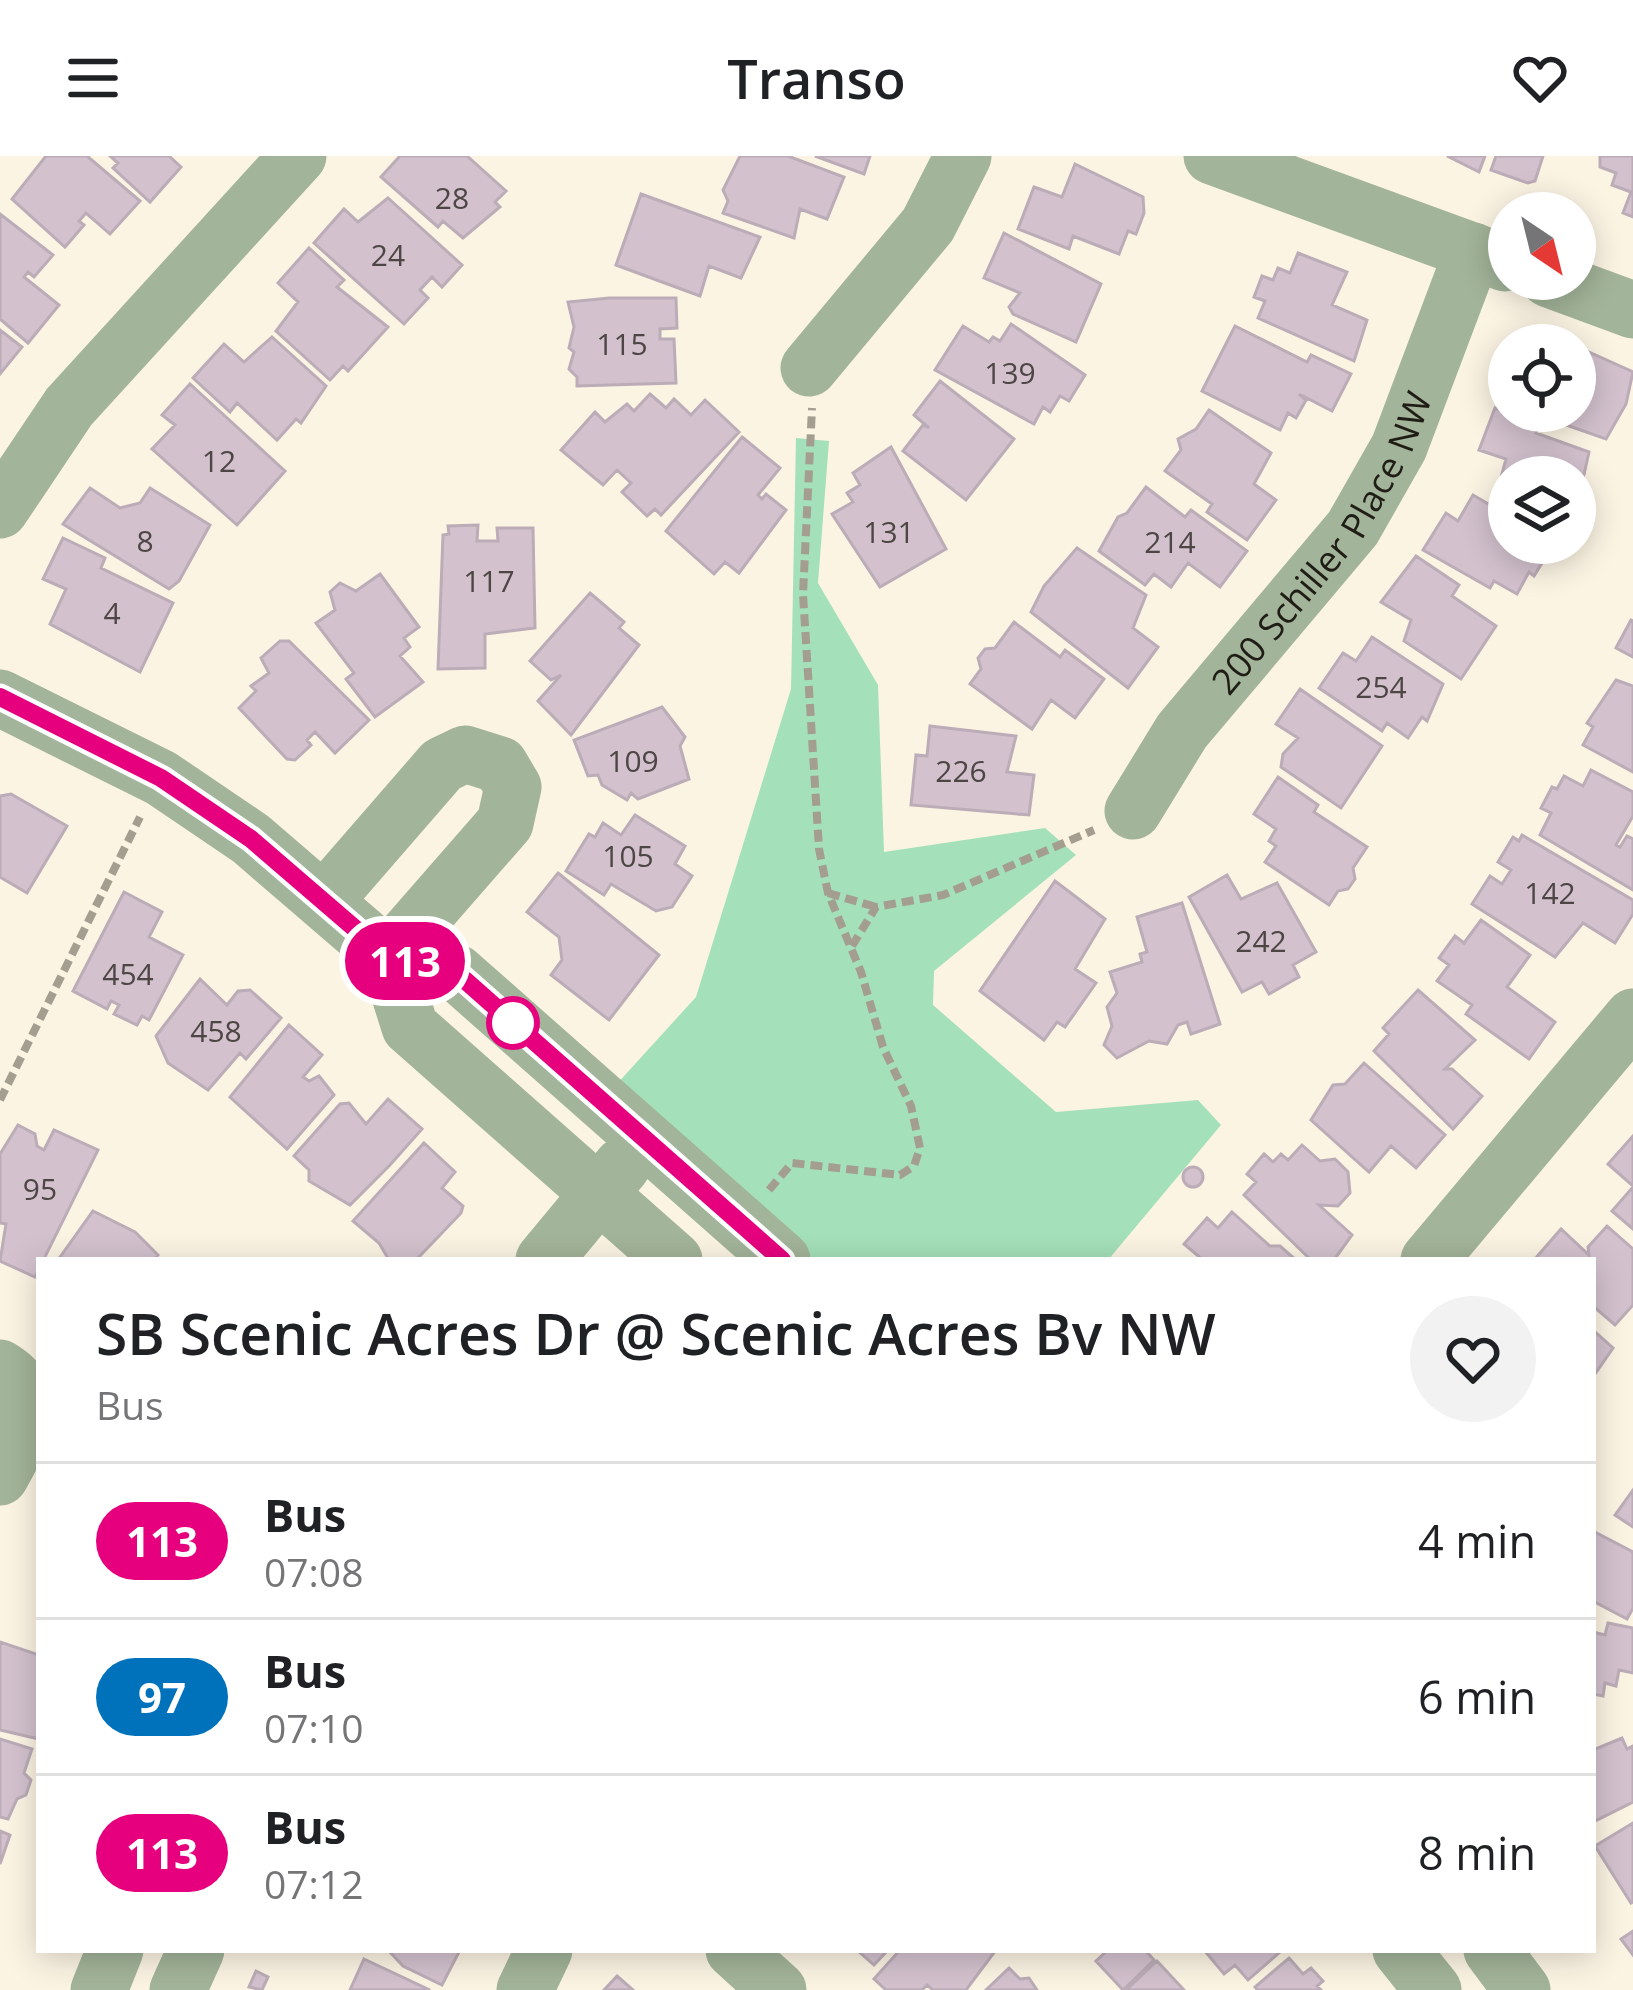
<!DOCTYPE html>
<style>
:root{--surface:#fff;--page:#f2f2f2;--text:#202124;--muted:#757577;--line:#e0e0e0}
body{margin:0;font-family:"Open Sans",sans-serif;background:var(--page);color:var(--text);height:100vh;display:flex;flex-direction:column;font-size:45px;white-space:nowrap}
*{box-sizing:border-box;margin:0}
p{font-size:39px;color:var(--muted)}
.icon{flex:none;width:66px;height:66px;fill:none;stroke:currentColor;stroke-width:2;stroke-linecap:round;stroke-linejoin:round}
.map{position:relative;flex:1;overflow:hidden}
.sheet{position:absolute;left:36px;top:1101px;width:1560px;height:696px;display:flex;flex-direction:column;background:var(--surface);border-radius:0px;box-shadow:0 6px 30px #0003}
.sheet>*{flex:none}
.badge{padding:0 24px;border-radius:39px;font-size:42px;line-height:78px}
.needle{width:78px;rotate:145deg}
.tools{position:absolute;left:1488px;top:36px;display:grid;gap:24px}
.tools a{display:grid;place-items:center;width:108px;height:108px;border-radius:50%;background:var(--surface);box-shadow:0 6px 30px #0003;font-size:60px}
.map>.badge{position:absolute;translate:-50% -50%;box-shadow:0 0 0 6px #fff}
.round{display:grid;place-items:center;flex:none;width:126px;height:126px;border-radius:63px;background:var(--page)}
.head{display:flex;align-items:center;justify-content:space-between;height:204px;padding:0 60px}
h1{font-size:57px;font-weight:600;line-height:90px}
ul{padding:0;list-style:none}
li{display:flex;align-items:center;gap:36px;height:156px;padding:0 60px;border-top:3px solid var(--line)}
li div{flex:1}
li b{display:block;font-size:45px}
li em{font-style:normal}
li .badge{min-width:132px;font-weight:700;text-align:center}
header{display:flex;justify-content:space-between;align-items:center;height:156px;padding:0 60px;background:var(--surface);font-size:54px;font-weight:600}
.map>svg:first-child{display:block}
</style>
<header><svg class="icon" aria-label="menu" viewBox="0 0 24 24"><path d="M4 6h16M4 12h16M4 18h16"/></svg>Transo<svg class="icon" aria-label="heart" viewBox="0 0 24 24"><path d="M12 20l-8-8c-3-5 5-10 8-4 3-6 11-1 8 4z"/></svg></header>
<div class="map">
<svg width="1633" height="1834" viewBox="0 0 1633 1834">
<rect width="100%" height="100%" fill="#fcf4e3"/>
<path fill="#a4e0b9" d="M 796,282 L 829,285 L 818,427 L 878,529 L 884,696 L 1045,672 L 1076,699 L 934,815 L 933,849 L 1056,956 L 1198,944 L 1221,969 L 1108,1104 L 814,1104 L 615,930 L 696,841 L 791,533 Z"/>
<path fill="#d3c2ce" stroke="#bcacb7" stroke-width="3" d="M 46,0 L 87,0 L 140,45 L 110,78 L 86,57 L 79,65 L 84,69 L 65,91 L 12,43 Z
M 110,0 L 169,0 L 181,11 L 150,46 L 113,12 L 118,7 Z
M 400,0 L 467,0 L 506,35 L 495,46 L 500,51 L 463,82 L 443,65 L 438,71 L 381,21 Z
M 740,0 L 788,0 L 844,21 L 827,63 L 800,53 L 794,82 L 723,57 L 728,45 L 723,34 Z
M 815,0 L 870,0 L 864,18 Z
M 1447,0 L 1485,0 L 1479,16 Z
M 1496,0 L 1543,0 L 1535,25 L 1528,27 L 1491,14 Z
M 1600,0 L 1633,0 L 1633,61 L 1623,57 L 1631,36 L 1612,29 L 1616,17 L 1600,11 Z
M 1075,8 L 1143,41 L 1144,57 L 1136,78 L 1128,75 L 1119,98 L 1073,80 L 1069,93 L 1018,73 L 1034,31 L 1062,41 Z
M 641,38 L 760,81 L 741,122 L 709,110 L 700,140 L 616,109 Z
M 388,42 L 462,109 L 442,131 L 432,121 L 420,134 L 428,142 L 404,168 L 314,87 L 344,53 L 358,66 Z
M 0,58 L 53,99 L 34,121 L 28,116 L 24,121 L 59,149 L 28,187 L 0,163 Z
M 1004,77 L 1101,128 L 1076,186 L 1013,158 L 1009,151 L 1020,137 L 984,122 Z
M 309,92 L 344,124 L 337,131 L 388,171 L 348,215 L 343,210 L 330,224 L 276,175 L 298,146 L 278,127 Z
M 1298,97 L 1347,116 L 1332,149 L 1367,164 L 1354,205 L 1258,162 L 1265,145 L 1254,141 L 1262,120 L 1273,124 L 1278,112 L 1290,117 Z
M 609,142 L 676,142 L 677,172 L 660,173 L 660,183 L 674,183 L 676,227 L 577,230 L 577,221 L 569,213 L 574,196 L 569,192 L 574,171 L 568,146 Z
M 1011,168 L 1085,219 L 1069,245 L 1060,240 L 1050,256 L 1043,251 L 1034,268 L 935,214 L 963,170 L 989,186 L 993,181 L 1000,185 Z
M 1235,170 L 1307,206 L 1311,199 L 1351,218 L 1332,255 L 1299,238 L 1306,244 L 1296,262 L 1288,257 L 1280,274 L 1202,235 Z
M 0,174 L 22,191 L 0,218 Z
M 272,181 L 326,230 L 301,267 L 296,263 L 277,284 L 237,247 L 230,256 L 193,222 L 224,188 L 244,206 Z
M 1580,192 L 1633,216 L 1626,248 L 1606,283 L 1526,255 L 1575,255 Z
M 940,225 L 1014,283 L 966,344 L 903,295 L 923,269 L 929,272 L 914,259 Z
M 190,228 L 285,315 L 237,369 L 152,293 L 175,269 L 162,259 Z
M 650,238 L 666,252 L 674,243 L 691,259 L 705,244 L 739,276 L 661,359 L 655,353 L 647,360 L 622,336 L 631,327 L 617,314 L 603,329 L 561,294 L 595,256 L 605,266 L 627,248 L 634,255 Z
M 1495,252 L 1539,268 L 1536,277 L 1589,296 L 1577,350 L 1575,321 L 1509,321 L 1509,344 L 1496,340 L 1506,303 L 1479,294 Z
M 1209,254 L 1271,297 L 1254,328 L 1276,344 L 1247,384 L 1207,356 L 1212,348 L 1165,315 L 1181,294 L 1178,283 L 1196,273 Z
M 742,281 L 780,312 L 758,339 L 762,343 L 766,338 L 786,354 L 739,417 L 725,406 L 714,418 L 666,375 Z
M 891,291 L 946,393 L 880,431 L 832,358 L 853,346 L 847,337 L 860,329 L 853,317 Z
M 1146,331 L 1185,361 L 1191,354 L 1247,395 L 1220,431 L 1188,407 L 1171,431 L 1154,418 L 1145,429 L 1099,395 L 1118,361 L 1127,357 Z
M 90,332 L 120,352 L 140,347 L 150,332 L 210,369 L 179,425 L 169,433 L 63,368 Z
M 1473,339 L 1509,360 L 1509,387 L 1546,387 L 1541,396 L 1547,399 L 1534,420 L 1529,416 L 1517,438 L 1494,425 L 1490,432 L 1423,394 L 1446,357 L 1458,365 Z
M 478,369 L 477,385 L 498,385 L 497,372 L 533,372 L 535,472 L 485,478 L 485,512 L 438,513 L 443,379 L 449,378 L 448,370 Z
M 63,382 L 105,402 L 101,412 L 173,447 L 140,516 L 50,468 L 66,433 L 43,423 Z
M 1077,392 L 1146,439 L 1133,472 L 1158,491 L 1128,532 L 1031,456 L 1044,430 Z
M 1416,400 L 1459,429 L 1452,440 L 1496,470 L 1461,523 L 1404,485 L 1411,464 L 1381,446 Z
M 380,418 L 419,471 L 404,482 L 410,491 L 400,500 L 423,526 L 375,561 L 346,523 L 354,517 L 316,467 L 335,454 L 330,436 L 340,427 L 356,435 Z
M 590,437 L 624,466 L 619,472 L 639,489 L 571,579 L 538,545 L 561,519 L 551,524 L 530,505 Z
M 1631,464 L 1633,465 L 1633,501 L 1616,492 Z
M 1014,466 L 1060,501 L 1065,494 L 1104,523 L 1075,562 L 1051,544 L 1032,573 L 970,528 L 981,513 L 978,502 L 985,493 L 995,492 Z
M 1372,481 L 1443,528 L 1427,565 L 1422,561 L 1408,582 L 1387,567 L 1382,575 L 1319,532 L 1343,497 L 1356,505 Z
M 280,485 L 289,485 L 369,564 L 335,597 L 315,576 L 307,584 L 311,589 L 295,604 L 287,603 L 239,552 L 256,535 L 251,530 L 269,517 L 261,502 Z
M 1616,524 L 1633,530 L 1633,616 L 1583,589 L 1593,571 L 1587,567 Z
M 1300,533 L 1382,590 L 1341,652 L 1281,611 L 1283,598 L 1298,582 L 1276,568 Z
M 662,551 L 685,581 L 680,590 L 689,623 L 638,643 L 631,637 L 627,644 L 602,629 L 598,619 L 588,620 L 574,584 Z
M 930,570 L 1016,580 L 1007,616 L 1034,619 L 1029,659 L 911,649 L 916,599 L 927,600 Z
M 1591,614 L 1633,636 L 1633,660 L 1616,689 L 1620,691 L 1627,680 L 1633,683 L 1633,734 L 1540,679 L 1551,657 L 1541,652 L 1552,631 L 1557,633 L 1564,620 L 1583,630 Z
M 1278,621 L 1318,649 L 1314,656 L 1367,691 L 1353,712 L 1355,723 L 1348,733 L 1338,735 L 1329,749 L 1265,706 L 1276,690 L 1269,685 L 1276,673 L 1254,658 Z
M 11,638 L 67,670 L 27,737 L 0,721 L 0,640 Z
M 635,659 L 685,690 L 675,708 L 692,720 L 672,751 L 656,755 L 611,728 L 604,739 L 566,715 L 589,678 L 595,681 L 603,667 L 621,679 Z
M 1522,679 L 1633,744 L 1633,758 L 1615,787 L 1583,767 L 1555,801 L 1472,748 L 1490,720 L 1502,728 L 1511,714 L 1498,706 L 1513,681 L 1519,685 Z
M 558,717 L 659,799 L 609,864 L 551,819 L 562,804 L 559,781 L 527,756 Z
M 1227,719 L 1241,743 L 1277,727 L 1316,796 L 1293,809 L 1299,821 L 1269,838 L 1262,826 L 1242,836 L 1189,741 Z
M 1055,725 L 1105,763 L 1075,813 L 1096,827 L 1065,871 L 1057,866 L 1044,884 L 980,835 Z
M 124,736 L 162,756 L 149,781 L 183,799 L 149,864 L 142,860 L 137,869 L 114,858 L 119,849 L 111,845 L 107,853 L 73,835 Z
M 1182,747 L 1220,868 L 1191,878 L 1187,866 L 1178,869 L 1167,888 L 1149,885 L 1117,902 L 1104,889 L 1112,870 L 1107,851 L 1117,837 L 1110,816 L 1142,806 L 1140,798 L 1147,796 L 1137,761 Z
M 1481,764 L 1530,799 L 1507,831 L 1555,866 L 1529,903 L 1466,858 L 1472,849 L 1437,825 L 1449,809 L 1439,802 L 1455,780 L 1464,787 Z
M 200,823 L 227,849 L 238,835 L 250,834 L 281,862 L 246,903 L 240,897 L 208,934 L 168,907 L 156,880 Z
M 1418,834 L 1475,884 L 1445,913 L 1452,913 L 1482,940 L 1453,973 L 1374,895 L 1389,878 L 1383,872 Z
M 289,869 L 322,899 L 303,921 L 309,925 L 319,920 L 334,939 L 287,993 L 230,941 Z
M 1364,907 L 1445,979 L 1416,1012 L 1391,990 L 1369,1016 L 1311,964 L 1333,929 L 1345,928 Z
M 388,943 L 422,973 L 390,1009 L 350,1049 L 309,1025 L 309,1014 L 294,1000 L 340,948 L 349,947 L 366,968 Z
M 18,969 L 35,978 L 37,990 L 44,994 L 54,974 L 98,994 L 35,1121 L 0,1105 L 6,1068 L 0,1067 L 0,998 Z
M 1633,980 L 1633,1030 L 1608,1008 Z
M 424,987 L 455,1016 L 442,1032 L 463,1050 L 461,1057 L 416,1104 L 389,1104 L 379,1087 L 353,1065 Z
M 1302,989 L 1320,1005 L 1335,1003 L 1348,1016 L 1350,1037 L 1338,1050 L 1319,1049 L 1352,1079 L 1334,1104 L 1311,1104 L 1244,1039 L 1256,1026 L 1247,1018 L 1264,998 L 1273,1006 L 1281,998 L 1288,1004 Z
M1183 1021a10 10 0 1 1 20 0a10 10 0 1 1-20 0Z
M 1633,1031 L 1633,1073 L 1612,1055 Z
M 93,1055 L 135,1076 L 158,1099 L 154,1104 L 58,1104 Z
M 1232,1056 L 1270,1090 L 1280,1090 L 1296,1104 L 1203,1104 L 1184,1088 L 1207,1062 L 1218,1072 Z
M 1607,1070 L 1633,1093 L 1633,1149 L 1615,1169 L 1593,1150 L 1593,1104 L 1534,1104 L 1561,1073 L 1589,1099 L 1588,1091 Z
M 1593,1174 L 1613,1192 L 1593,1221 Z
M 1633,1334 L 1633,1371 L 1615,1359 Z
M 1593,1375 L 1633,1396 L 1633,1452 L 1627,1463 L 1593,1445 Z
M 1608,1467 L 1633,1472 L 1633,1517 L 1619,1514 L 1616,1530 L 1605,1527 L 1603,1540 L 1593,1538 L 1593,1476 L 1605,1479 Z
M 0,1486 L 39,1499 L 39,1583 L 0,1574 Z
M 1622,1582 L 1627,1593 L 1633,1590 L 1633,1646 L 1593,1666 L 1593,1594 Z
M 0,1583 L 32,1593 L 24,1617 L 31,1624 L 26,1639 L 17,1643 L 8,1663 L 0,1661 Z
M 1633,1667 L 1633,1746 L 1631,1747 L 1595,1690 Z
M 0,1675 L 10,1679 L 0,1708 Z
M 1633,1775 L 1633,1799 L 1621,1783 Z
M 388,1794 L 460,1794 L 442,1829 L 403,1810 Z
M 857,1794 L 888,1794 L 874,1809 Z
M 900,1794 L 996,1794 L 966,1834 L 933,1834 L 927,1829 L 922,1834 L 886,1834 L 874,1823 Z
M 1108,1794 L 1145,1794 L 1154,1804 L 1123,1834 L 1096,1805 Z
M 1204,1794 L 1281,1794 L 1281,1795 L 1248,1824 L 1235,1809 L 1224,1818 Z
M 1289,1802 L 1303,1818 L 1311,1812 L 1323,1825 L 1317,1830 L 1321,1834 L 1258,1834 L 1255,1831 Z
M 364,1803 L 430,1834 L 350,1834 Z
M 1157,1805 L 1184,1834 L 1126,1834 Z
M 1009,1812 L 1020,1823 L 1029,1822 L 1037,1834 L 986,1834 Z
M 256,1815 L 268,1821 L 262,1834 L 249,1831 Z
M 617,1820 L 633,1834 L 604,1834 Z"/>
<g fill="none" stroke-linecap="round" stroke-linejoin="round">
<path stroke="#a49e91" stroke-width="8" stroke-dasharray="12 6" stroke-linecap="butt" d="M 828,737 L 876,751
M 852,790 L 876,751 L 943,739 L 1094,674
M 0,944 L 140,661
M 769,1034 L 792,1007 L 900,1019 L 914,1010 L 920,992 L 911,950 L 883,891 L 861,816 L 828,737 L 819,693 L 803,438 L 812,252"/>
<g stroke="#a2b499" stroke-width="57">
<path d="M 1212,0 L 1505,107"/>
<path d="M 1549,123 L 1633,154"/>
<path d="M 809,212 L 928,69 L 963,0"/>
<path d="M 0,354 L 69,251 L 298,0"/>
<path d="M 0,542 L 161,622 L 251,683 L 388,801 L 457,817 L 782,1104"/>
<path id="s1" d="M 1133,655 L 1182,575 L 1353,372 L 1399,291 L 1473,95"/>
<path d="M 324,745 L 442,609 L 465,598 L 500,609 L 513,631 L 505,667 L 388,801"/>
<path d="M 388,801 L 410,871 L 674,1104"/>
<path d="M 544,1104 L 622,1010"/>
<path d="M 1429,1104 L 1633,861"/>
<path d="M 0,1212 C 48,1240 20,1285 0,1321"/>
<path d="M 734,1794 L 778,1834"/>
<path d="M 1401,1794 L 1433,1834"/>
<path d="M 1492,1794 L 1522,1834"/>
<path d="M 99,1834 L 115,1794"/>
<path d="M 178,1834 L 196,1794"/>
<path d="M 525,1834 L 544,1794"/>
</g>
</g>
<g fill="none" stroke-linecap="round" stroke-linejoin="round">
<g stroke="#fff" stroke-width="27">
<path id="line" d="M 0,541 L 161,622 L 251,683 L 388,801 L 458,818 L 782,1104"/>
</g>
<use href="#line" stroke="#e6007e" stroke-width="18"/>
</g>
<circle fill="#fff" stroke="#e6007e" stroke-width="6" cx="513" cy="867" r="24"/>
<g text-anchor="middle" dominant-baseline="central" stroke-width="9" stroke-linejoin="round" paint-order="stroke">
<g font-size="30" fill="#4d4644">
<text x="452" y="41">28</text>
<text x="388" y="98">24</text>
<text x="622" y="187">115</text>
<text x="1010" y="216">139</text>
<text x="219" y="304">12</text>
<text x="889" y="375">131</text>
<text x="145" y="384">8</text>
<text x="1170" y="385">214</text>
<text x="489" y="424">117</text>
<text x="112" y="456">4</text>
<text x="1381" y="530">254</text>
<text x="633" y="604">109</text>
<text x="961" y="614">226</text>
<text x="628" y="699">105</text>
<text x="1550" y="736">142</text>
<text x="1261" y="784">242</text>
<text x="128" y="817">454</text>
<text x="216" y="874">458</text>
<text x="40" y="1032">95</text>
</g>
<g font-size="36" fill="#201d16" stroke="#fcf4e3">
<text stroke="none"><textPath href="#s1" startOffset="330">200 Schiller Place NW</textPath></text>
</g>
</g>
</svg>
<div class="tools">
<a><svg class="needle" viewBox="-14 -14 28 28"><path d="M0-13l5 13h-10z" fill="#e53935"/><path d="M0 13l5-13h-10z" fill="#757577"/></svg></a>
<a><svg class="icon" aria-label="locate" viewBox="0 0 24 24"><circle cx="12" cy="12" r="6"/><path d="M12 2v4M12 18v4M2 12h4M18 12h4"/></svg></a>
<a><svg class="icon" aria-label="layers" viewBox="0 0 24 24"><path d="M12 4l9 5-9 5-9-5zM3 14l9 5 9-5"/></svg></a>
</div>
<b class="badge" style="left:405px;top:805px;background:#e6007e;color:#fff">113</b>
<section class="sheet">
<div class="head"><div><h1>SB Scenic Acres Dr @ Scenic Acres Bv NW</h1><p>Bus</p></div><a class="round"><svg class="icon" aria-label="heart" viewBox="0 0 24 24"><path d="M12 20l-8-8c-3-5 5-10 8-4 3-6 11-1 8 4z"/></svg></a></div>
<ul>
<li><span class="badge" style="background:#e6007e;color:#fff">113</span><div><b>Bus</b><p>07:08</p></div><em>4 min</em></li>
<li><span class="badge" style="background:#0072bc;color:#fff">97</span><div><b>Bus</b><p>07:10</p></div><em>6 min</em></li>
<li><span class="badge" style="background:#e6007e;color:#fff">113</span><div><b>Bus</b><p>07:12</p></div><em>8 min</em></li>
</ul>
</section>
</div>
